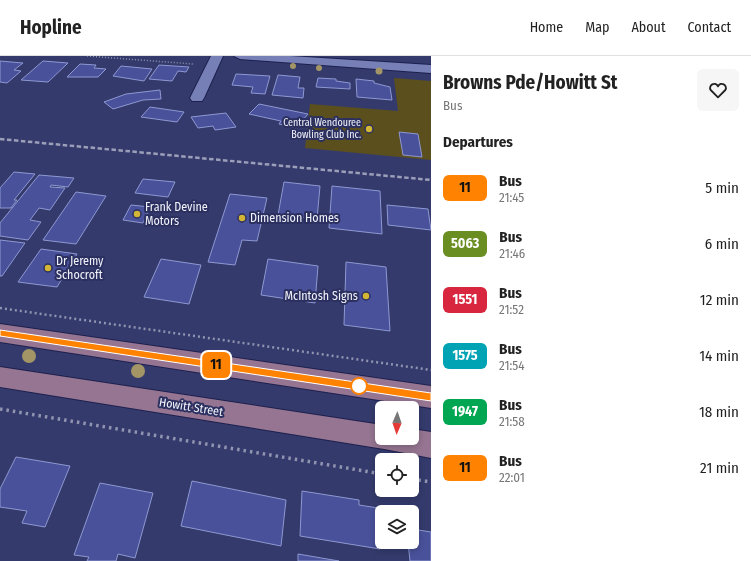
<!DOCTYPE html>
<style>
:root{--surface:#fff;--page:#f6f6f6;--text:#222;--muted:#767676;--line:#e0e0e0}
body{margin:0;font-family:"Fira Sans Condensed",sans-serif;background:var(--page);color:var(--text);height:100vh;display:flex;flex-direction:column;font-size:15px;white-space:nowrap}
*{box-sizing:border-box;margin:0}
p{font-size:13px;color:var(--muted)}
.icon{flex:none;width:22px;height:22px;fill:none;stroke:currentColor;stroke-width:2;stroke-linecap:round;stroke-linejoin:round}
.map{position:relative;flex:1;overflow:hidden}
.side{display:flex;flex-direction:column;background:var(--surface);width:320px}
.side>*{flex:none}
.badge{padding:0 8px;border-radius:6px;font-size:14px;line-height:26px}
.needle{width:26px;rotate:182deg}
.fabs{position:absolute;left:375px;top:345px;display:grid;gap:8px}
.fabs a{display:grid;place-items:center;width:44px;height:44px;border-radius:6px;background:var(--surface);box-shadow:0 2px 6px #0003;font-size:20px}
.map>.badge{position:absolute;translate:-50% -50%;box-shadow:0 0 0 2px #fff}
h2{padding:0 12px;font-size:15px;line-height:36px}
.round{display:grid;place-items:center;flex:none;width:42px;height:42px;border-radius:6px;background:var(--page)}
.summary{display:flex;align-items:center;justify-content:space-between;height:68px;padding:0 12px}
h1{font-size:19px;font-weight:700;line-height:30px}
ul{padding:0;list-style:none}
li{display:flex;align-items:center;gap:12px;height:56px;padding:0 12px}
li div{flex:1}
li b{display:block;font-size:15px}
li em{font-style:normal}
li .badge{min-width:44px;font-weight:700;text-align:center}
header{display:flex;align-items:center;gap:24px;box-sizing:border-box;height:56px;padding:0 20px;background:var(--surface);border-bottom:1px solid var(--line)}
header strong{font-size:19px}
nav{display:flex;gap:22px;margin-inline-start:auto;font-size:14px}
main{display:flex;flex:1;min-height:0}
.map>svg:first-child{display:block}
</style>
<header>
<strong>Hopline</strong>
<nav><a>Home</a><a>Map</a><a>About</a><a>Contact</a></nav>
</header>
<main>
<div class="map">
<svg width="431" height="505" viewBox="0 0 431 505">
<rect width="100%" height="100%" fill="#343b6c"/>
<path fill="#5b4f1d" d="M 394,22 L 431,25 L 431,104 L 305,92 L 310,48 L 398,55 Z"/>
<path fill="#49519a" stroke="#8e98d1" d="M 0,5 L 23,7 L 14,14 L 21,15 L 7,27 L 0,26 Z
M 43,5 L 68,7 L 48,26 L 21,24 Z
M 80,8 L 96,9 L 94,12 L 106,13 L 98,21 L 67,21 Z
M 159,9 L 189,11 L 186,16 L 178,15 L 172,25 L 149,23 Z
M 121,10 L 152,13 L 144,25 L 113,20 Z
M 236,18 L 270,20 L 265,38 L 251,37 L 253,31 L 232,29 Z
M 278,19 L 300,21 L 298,32 L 304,32 L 303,42 L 272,39 Z
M 318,22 L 336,23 L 336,25 L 350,27 L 350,33 L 316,31 Z
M 356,23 L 374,25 L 374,27 L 390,31 L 392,44 L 357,41 Z
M 160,34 L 161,43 L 143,44 L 113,53 L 104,46 L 126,38 Z
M 259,48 L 308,58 L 296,72 L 279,68 L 281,65 L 249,58 Z
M 150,51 L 184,56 L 177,66 L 141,61 Z
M 226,57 L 236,71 L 215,74 L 213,70 L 198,72 L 191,61 Z
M 399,76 L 418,78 L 422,101 L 403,99 Z
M 14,116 L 35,118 L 14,144 L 17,144 L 11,152 L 0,152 L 0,132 Z
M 39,119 L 74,122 L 68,131 L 51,129 L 50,131 L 65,132 L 50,154 L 39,152 L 30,164 L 41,166 L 28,184 L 0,180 L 0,167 Z
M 143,123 L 175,126 L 168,141 L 135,137 Z
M 284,126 L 320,130 L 317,163 L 278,159 Z
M 332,130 L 380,135 L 382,178 L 329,172 Z
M 76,136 L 106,140 L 76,188 L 43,184 Z
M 230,138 L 267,142 L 257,185 L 242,184 L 235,209 L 208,206 Z
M 131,149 L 150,151 L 143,167 L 123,164 Z
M 387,149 L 428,153 L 431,174 L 388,169 Z
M 0,184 L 25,187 L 2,220 L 0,220 Z
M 41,193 L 77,198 L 57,231 L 18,226 Z
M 161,203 L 201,209 L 189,248 L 144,241 Z
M 268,203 L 318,210 L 315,247 L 261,239 Z
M 346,206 L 386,211 L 390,275 L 344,269 Z
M 16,401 L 70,410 L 45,471 L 22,467 L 27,455 L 0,451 L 0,433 Z
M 192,425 L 286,444 L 281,490 L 181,470 Z
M 100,427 L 153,437 L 135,502 L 118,498 L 116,505 L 87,505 L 89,501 L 74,499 Z
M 302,435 L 359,444 L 359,449 L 378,452 L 380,493 L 300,480 Z
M 412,473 L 431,476 L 431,505 L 410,505 L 408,486 L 412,486 Z
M 298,498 L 339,505 L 298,505 Z"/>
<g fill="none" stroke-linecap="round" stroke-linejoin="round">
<g stroke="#1d204e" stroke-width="2">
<path id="minor" d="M 211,0 L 223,0 L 204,42 L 202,45 L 192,45 L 190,42 Z
M 234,0 L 290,0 L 431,9 L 431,17 L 240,3 Z"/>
</g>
<g stroke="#1d204e" stroke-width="2">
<path id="secondary" d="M 0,268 L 431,330 L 431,352 L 0,286 Z
M 0,311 L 382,369 L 382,382 L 412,382 L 412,373 L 431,376 L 431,402 L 384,393 L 0,331 Z"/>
</g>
<path stroke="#9094b0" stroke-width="1.5" stroke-dasharray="1 2" stroke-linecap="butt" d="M 87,0 L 193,8"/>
<path stroke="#9094b0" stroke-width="2.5" stroke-dasharray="2 3" stroke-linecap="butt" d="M 0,252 L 431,314"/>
<path stroke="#9094b0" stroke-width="3.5" stroke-dasharray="2.5 4" stroke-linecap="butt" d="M 0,353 L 382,418
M 412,423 L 431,426"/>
<use href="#minor" fill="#7680b7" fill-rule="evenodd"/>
<use href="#secondary" fill="#957591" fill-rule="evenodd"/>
<path stroke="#9b9fb9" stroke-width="2.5" stroke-dasharray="4.5 2.5" stroke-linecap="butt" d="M 0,83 L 431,124"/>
</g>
<g fill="#a39566">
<circle cx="293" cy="10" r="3"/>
<circle cx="319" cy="12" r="3"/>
<circle cx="379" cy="15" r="3.5"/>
<circle cx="29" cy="300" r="7"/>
<circle cx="138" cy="315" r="7"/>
</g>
<path fill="#ff8200" stroke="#fff" d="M 0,274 L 431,337 L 431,345 L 0,280 Z"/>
<g fill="#d3b635" stroke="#2b3060" stroke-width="1.5">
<circle cx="369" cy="73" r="4"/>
<circle cx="137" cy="158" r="4"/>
<circle cx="242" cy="162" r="4"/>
<circle cx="48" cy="212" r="4"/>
<circle cx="366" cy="240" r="4"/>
</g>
<circle fill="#fff" stroke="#ff8200" stroke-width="2" cx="359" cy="330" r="8"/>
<g text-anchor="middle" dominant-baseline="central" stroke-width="4" stroke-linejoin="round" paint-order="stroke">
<g font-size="10" fill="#f2f3fa" stroke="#2b3060" text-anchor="end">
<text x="361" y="67">Central Wendouree<tspan x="361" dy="12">Bowling Club Inc.</tspan></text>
</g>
<g font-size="12" fill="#f2f3fa" stroke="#2b3060" text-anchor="start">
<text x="145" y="151">Frank Devine<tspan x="145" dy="14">Motors</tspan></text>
<text x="250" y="162">Dimension Homes</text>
<text x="56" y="205">Dr Jeremy<tspan x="56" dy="14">Schocroft</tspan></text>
<text x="358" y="240" text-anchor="end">McIntosh Signs</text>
</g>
<g font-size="12" fill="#f2f3fa" stroke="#2b3060">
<text transform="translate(191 351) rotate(9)">Howitt Street</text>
</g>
</g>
</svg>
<div class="fabs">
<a><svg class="needle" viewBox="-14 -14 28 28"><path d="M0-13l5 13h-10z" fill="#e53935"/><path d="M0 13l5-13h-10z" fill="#767676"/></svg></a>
<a><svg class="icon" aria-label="locate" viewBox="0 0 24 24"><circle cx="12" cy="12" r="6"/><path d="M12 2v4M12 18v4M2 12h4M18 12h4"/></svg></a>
<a><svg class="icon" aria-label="layers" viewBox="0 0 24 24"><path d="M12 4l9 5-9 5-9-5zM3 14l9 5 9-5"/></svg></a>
</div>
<b class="badge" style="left:216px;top:309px;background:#ff8200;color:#111">11</b>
</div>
<section class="side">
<div class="summary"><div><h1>Browns Pde/Howitt St</h1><p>Bus</p></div><a class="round"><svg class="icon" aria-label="heart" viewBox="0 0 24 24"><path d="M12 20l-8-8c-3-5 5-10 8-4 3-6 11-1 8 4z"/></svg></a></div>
<h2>Departures</h2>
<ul>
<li><span class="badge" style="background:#ff8200;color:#111">11</span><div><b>Bus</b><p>21:45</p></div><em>5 min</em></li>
<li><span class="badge" style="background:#6b8e23;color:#fff">5063</span><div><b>Bus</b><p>21:46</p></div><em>6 min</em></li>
<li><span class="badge" style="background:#d7263d;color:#fff">1551</span><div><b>Bus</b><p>21:52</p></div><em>12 min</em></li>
<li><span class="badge" style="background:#00a3b4;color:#fff">1575</span><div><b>Bus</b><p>21:54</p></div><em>14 min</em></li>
<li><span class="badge" style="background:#00a651;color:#fff">1947</span><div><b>Bus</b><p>21:58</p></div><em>18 min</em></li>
<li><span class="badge" style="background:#ff8200;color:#111">11</span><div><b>Bus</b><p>22:01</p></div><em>21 min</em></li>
</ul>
</section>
</main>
